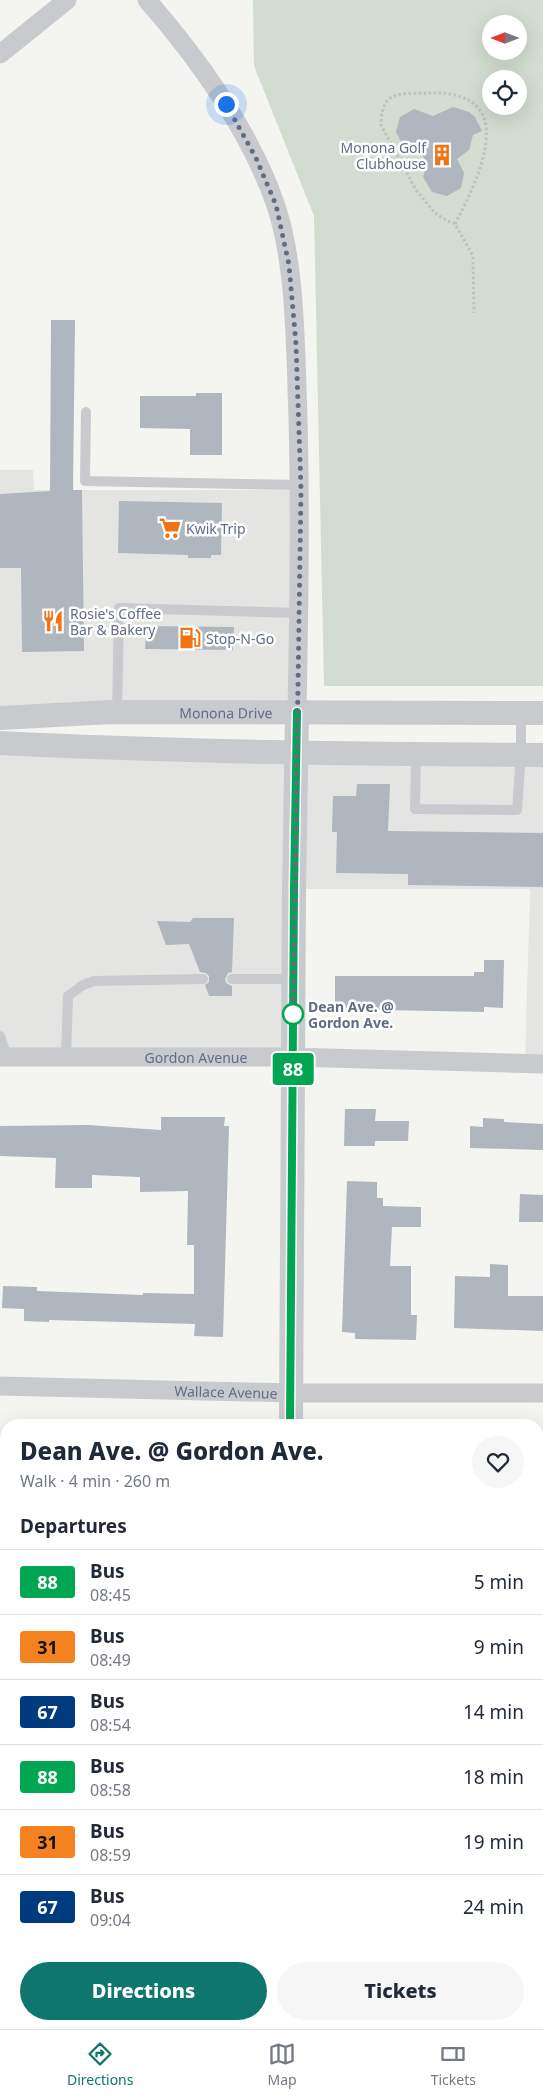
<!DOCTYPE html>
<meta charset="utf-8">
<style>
:root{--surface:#fff;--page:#f6f6f7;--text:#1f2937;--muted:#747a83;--line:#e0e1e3;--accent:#0f766e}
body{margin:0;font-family:"Noto Sans",sans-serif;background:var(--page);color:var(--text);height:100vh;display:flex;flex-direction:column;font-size:19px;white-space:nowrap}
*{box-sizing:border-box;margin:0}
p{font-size:16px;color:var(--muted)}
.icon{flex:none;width:28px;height:28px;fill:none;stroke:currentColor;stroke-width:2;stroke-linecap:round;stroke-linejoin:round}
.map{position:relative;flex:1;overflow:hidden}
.details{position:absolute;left:0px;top:1419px;width:544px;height:611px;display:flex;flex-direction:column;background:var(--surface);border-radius:20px 20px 0 0;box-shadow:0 5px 20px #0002}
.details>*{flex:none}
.badge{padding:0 10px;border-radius:4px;font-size:18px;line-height:32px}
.needle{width:32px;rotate:270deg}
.fabs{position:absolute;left:482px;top:15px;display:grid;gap:10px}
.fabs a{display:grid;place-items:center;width:45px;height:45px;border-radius:50%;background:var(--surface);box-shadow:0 5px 20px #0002;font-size:25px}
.you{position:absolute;width:25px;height:25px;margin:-12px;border:4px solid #fff;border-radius:50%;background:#1a73e8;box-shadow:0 0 0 8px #1a73e833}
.map>.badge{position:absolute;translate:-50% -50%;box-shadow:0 0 0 2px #fff}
h2{padding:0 20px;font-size:19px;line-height:45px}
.round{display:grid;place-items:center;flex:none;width:52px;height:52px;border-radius:26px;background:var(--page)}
.overview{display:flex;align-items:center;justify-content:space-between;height:85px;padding:0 20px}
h1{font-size:24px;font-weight:800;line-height:38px}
.primary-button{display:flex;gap:10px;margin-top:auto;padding:10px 20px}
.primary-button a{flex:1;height:58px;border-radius:30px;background:var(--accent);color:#fff;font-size:20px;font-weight:800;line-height:58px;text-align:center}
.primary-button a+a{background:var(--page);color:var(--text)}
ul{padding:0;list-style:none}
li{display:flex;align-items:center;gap:15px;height:65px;padding:0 20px;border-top:1px solid var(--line)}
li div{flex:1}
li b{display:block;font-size:19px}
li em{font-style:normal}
li .badge{min-width:55px;font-weight:700;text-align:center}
.tab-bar{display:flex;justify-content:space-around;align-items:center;height:70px;border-top:1px solid var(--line);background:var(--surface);font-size:14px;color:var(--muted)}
.tab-bar a{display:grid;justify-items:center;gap:2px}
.tab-bar .on{color:var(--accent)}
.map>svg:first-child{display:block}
</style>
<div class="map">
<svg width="543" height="2029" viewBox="0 0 543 2029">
<rect width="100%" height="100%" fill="#f4f5f0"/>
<path fill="#e4e5e3" d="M 0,470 L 33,470 L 34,490 L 301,490 L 297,712 L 0,718 Z
M 0,743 L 543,755 L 543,1064 L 525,1063 L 530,889 L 294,889 L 293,1057 L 0,1057 Z"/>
<path fill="#d3dcd0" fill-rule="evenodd" d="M 253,0 L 543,0 L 543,686 L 324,686 L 314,216 L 254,66 ZM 491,24 L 519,24 L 519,51 L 491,51 ZM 491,79 L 519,79 L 519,106 L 491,106 Z"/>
<path fill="#b0b6bd" d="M 453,107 L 469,112 L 475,117 L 482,131 L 473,135 L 469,150 L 457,159 L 464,173 L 461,188 L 447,196 L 432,192 L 423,177 L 427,164 L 420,151 L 403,146 L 396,132 L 400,117 L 414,109 L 433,116 Z
M 51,320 L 75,320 L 73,490 L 82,490 L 84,651 L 22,652 L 21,568 L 0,568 L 0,494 L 50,491 Z
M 196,393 L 222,393 L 222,455 L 190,455 L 190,429 L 140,428 L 140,396 L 196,396 Z
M 119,501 L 222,503 L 221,555 L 211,555 L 211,558 L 188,558 L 188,555 L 118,553 Z
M 147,626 L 234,627 L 233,650 L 145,649 Z
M 357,784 L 390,784 L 388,831 L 543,833 L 543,887 L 408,885 L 408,874 L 336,873 L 337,832 L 332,832 L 333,796 L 356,796 Z
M 193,918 L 234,918 L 232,972 L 228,973 L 225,979 L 226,983 L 232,986 L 232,996 L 209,996 L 205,985 L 209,982 L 209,976 L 206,973 L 200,972 L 189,944 L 166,945 L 157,921 L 190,922 Z
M 484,960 L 504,960 L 503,1008 L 484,1007 L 484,1012 L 335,1009 L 335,976 L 474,976 L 474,972 L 484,972 Z
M 345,1109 L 376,1109 L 375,1121 L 409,1121 L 408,1141 L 375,1141 L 375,1146 L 344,1146 Z
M 161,1117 L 225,1117 L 224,1126 L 229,1126 L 223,1337 L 194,1336 L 195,1324 L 49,1320 L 49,1322 L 24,1321 L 24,1309 L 2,1308 L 3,1286 L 37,1287 L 37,1291 L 143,1295 L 143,1293 L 194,1294 L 194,1245 L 187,1245 L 188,1191 L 140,1192 L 140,1177 L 92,1175 L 92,1188 L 55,1188 L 56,1158 L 0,1156 L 0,1126 L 88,1125 L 161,1130 Z
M 483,1118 L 504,1119 L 504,1122 L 543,1124 L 543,1150 L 470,1148 L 470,1126 L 483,1127 Z
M 347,1181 L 377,1182 L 377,1198 L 383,1198 L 383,1206 L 421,1207 L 421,1227 L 392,1227 L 390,1266 L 411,1266 L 411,1315 L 417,1315 L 416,1340 L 355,1339 L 355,1333 L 342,1332 Z
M 520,1194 L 543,1195 L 543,1222 L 519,1222 Z
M 490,1264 L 508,1265 L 508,1296 L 543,1296 L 543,1331 L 454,1328 L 455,1276 L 490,1277 Z"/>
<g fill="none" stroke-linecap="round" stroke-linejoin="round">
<path stroke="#bfc0c2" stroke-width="3" stroke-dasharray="2.5 2.5" stroke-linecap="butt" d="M 455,224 C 480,176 522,90 429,93 C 417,94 397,91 388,100 C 382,106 381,117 381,125 L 416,190 L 434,212 L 442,218 L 455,224 L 473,256 L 474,313"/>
<path stroke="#c8cace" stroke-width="10" d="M 86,412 L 85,481 L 301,485
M 117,712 L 119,608 L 299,613
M 416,754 L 415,809 L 517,810 L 521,754 L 521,713
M 232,979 L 293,979
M 0,1036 L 7,1057
M 66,1057 L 68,996 L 83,985 L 94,981 L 203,979"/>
<g stroke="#c8cace" stroke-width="19">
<path d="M 147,0 C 197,57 250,131 275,203 C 294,257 295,330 297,387 C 301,496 299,604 297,712"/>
<path d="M 0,54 L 67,0"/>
<path id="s1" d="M 0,1057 L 293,1057 L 543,1064"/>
<path id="s2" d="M 0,1386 L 291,1393 L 543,1393"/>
<path d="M 0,1713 L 6,1713"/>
<path d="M 538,1717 L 543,1717"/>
</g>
<g stroke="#c8cace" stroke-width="24">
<path id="s3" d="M 0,718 L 111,712 L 543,713"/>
<path d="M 0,743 C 181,752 362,754 543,755"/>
<path d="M 291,1425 L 294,889 L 297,712"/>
<path d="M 277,2029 L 277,2024"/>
</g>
</g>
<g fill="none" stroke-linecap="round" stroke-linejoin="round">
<g stroke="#fff" stroke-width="11">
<path id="line" d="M 290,1425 L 294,889 L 297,712"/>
</g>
<use href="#line" stroke="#00a651" stroke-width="8"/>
<path stroke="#616d84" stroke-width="5" stroke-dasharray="0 9" d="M 226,104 L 256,158 L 276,205 L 289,265 L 296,344 L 301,490 L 293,1014"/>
</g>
<defs>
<g id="building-bare" transform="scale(1.725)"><path d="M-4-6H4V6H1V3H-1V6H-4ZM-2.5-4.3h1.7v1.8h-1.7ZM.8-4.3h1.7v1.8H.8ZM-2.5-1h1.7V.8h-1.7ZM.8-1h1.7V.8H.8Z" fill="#f27312" stroke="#fff" stroke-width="2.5" paint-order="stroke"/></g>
<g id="supermarket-bare" transform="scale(1.725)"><path d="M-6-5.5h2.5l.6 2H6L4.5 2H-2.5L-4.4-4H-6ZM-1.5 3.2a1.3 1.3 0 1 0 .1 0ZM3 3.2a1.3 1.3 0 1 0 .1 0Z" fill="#f27312" stroke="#fff" stroke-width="2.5" paint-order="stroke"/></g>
<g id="restaurant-bare" transform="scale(1.725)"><path d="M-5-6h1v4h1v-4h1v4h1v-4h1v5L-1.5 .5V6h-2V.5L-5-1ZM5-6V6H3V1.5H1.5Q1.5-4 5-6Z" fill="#f27312" stroke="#fff" stroke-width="2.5" paint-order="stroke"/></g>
<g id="fuel-bare" transform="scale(1.725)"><path d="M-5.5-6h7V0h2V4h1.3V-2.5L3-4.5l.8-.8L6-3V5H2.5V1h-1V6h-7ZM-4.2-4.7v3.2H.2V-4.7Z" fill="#f27312" stroke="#fff" stroke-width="2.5" paint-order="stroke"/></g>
</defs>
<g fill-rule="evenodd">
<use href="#building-bare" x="442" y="155"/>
<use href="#supermarket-bare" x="170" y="528"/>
<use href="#restaurant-bare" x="53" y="621"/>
<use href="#fuel-bare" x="190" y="638"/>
</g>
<circle fill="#fff" stroke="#00a651" stroke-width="2.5" cx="293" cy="1014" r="10"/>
<g text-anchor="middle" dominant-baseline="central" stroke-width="5" stroke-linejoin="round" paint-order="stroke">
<g font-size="14" fill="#616d84" stroke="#fff" text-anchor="start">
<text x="426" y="147" text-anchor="end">Monona Golf<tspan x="426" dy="16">Clubhouse</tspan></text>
<text x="186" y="528">Kwik Trip</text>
<text x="70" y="613">Rosie's Coffee<tspan x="70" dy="16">Bar &amp; Bakery</tspan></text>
<text x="206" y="638">Stop-N-Go</text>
</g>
<g font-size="14" fill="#616d84" stroke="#fff">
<text stroke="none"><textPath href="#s3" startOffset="226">Monona Drive</textPath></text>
<text stroke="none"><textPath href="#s1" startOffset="196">Gordon Avenue</textPath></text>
<text stroke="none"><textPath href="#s2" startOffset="226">Wallace Avenue</textPath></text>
</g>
<g font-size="14" font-weight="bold" fill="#616d84" stroke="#fff" text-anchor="start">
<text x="308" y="1006">Dean Ave. @<tspan x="308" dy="16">Gordon Ave.</tspan></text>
</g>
</g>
</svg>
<div class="fabs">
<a><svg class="needle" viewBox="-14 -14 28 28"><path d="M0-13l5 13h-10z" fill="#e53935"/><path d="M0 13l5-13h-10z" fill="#747a83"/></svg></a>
<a><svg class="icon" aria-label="locate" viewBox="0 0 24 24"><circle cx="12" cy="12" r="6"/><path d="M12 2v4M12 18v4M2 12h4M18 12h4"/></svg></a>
</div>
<div class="you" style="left:226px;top:104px"></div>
<b class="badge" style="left:293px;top:1069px;background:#00a651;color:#fff">88</b>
<section class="details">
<div class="overview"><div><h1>Dean Ave. @ Gordon Ave.</h1><p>Walk · 4 min · 260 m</p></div><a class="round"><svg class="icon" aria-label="heart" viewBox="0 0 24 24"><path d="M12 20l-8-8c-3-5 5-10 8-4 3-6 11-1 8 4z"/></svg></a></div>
<h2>Departures</h2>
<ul>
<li><span class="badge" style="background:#00a651;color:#fff">88</span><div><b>Bus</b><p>08:45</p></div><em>5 min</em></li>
<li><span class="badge" style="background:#f58220;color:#111">31</span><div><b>Bus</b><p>08:49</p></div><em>9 min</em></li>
<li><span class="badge" style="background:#003b80;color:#fff">67</span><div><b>Bus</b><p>08:54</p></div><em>14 min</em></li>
<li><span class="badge" style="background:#00a651;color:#fff">88</span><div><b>Bus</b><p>08:58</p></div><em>18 min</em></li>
<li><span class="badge" style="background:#f58220;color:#111">31</span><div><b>Bus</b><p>08:59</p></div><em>19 min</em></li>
<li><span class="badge" style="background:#003b80;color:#fff">67</span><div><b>Bus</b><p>09:04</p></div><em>24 min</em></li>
</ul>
<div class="primary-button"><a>Directions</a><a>Tickets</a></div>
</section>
</div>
<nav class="tab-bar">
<a class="on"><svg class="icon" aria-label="directions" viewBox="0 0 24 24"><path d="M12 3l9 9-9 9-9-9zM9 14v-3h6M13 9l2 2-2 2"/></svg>Directions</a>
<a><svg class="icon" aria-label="map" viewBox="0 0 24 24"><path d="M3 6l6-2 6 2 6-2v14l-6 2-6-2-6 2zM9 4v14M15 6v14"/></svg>Map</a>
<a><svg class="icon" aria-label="tickets" viewBox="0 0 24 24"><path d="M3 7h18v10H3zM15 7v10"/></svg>Tickets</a>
</nav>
